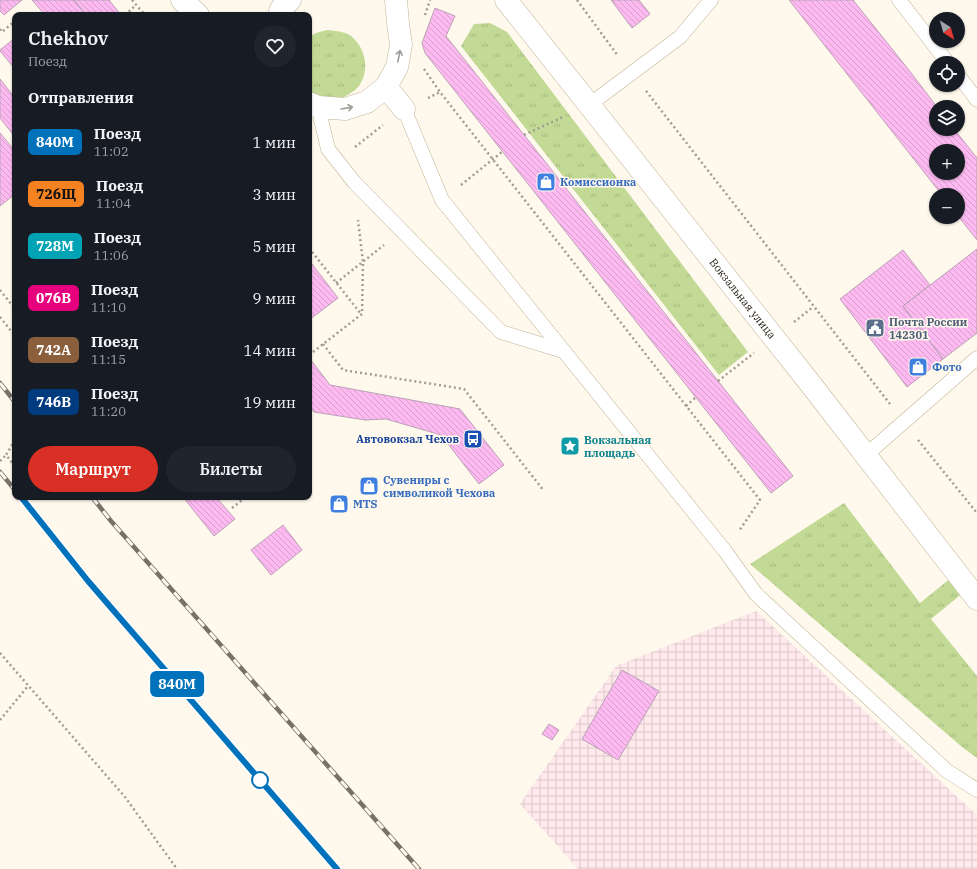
<!DOCTYPE html>
<html lang="ru">
<meta charset="utf-8">
<style>
:root{--surface:#171b24;--page:#20242c;--text:#f1f3f6;--muted:#9ea1a6;--accent:#d93025}
body{margin:0;font-family:"IBM Plex Serif",serif;background:var(--page);color:var(--text);height:100vh;display:flex;flex-direction:column;font-size:15px;white-space:nowrap}
*{box-sizing:border-box;margin:0}
p{font-size:13px;color:var(--muted)}
.icon{flex:none;width:22px;height:22px;fill:none;stroke:currentColor;stroke-width:2;stroke-linecap:round;stroke-linejoin:round}
.map{position:relative;flex:1;overflow:hidden}
.drawer{position:absolute;left:12px;top:12px;width:300px;height:488px;display:flex;flex-direction:column;background:var(--surface);border-radius:8px;box-shadow:0 1px 3px #0004}
.drawer>*{flex:none}
.badge{padding:0 8px;border-radius:6px;font-size:14px;line-height:26px}
.needle{width:26px;rotate:143deg}
.tools{position:absolute;left:929px;top:12px;display:grid;gap:8px}
.tools a{display:grid;place-items:center;width:36px;height:36px;border-radius:50%;background:var(--surface);box-shadow:0 1px 3px #0004;font-size:20px}
.map>.badge{position:absolute;translate:-50% -50%;box-shadow:0 0 0 2px #fff}
h2{padding:0 16px;font-size:15px;line-height:36px}
.round{display:grid;place-items:center;flex:none;width:42px;height:42px;border-radius:21px;background:var(--page)}
.head{display:flex;align-items:center;justify-content:space-between;height:68px;padding:0 16px}
h1{font-size:19px;font-weight:600;line-height:30px}
.button{display:flex;gap:8px;margin-top:auto;padding:8px 16px}
.button a{flex:1;height:46px;border-radius:24px;background:var(--accent);color:#fff;font-size:16px;font-weight:600;line-height:46px;text-align:center}
.button a+a{background:var(--page);color:var(--text)}
ul{padding:0;list-style:none}
li{display:flex;align-items:center;gap:12px;height:52px;padding:0 16px}
li div{flex:1}
li b{display:block;font-size:15px}
li em{font-style:normal}
li .badge{min-width:44px;font-weight:700;text-align:center}
.map>svg:first-child{display:block}
</style>
<div class="map">
<svg width="977" height="869" viewBox="0 0 977 869">
<defs>
<pattern id="industrial-grid" width="8" height="8" patternUnits="userSpaceOnUse"><rect width="8" height="8" fill="#ffe9ec"/><path d="M0 4h8M4 0v8" fill="none" stroke="#dbc8ca"/></pattern>
<pattern id="grass-tufts" width="24" height="20" patternUnits="userSpaceOnUse"><rect width="24" height="20" fill="#c2da96"/><path d="M3 7l-1-3M5 7V3M7 7l1-3M15 17l-1-3M17 17v-4M19 17l1-3" fill="none" stroke="#a7bb81"/></pattern>
<pattern id="building-back-hatch" width="6" height="6" patternUnits="userSpaceOnUse"><rect width="6" height="6" fill="#fdbaf1"/><path d="M-1 5l2 2M0 0l6 6M5-1l2 2" fill="none" stroke="#d9a0ce"/></pattern>
</defs>
<rect width="100%" height="100%" fill="#fff9ed"/>
<path fill="url(#industrial-grid)" d="M 756,611 L 977,815 L 977,869 L 578,869 L 520,804 L 616,666 Z"/>
<path fill="url(#grass-tufts)" d="M 490,23 L 507,32 L 748,352 L 719,375 L 461,46 L 474,24 Z
M 327,30 C 335,31 344,31 351,36 C 366,48 370,71 359,86 C 355,91 349,94 344,97 C 340,99 334,101 329,100 C 324,100 315,95 309,93 L 309,37 L 316,33 Z
M 844,503 L 920,603 L 957,573 L 969,588 L 931,619 L 977,676 L 977,758 L 962,747 L 750,564 Z"/>
<path fill="url(#building-back-hatch)" stroke="#baa1b5" fill-rule="evenodd" d="M 0,0 L 22,0 L 4,15 L 0,11 Z
M 32,0 L 74,0 L 86,15 L 45,15 Z
M 74,0 L 109,0 L 121,15 L 86,15 Z
M 611,0 L 639,0 L 650,14 L 632,28 Z
M 789,0 L 853,0 L 912,74 L 937,107 L 936,107 L 936,129 L 954,129 L 977,158 L 977,240 L 958,216 L 958,195 L 942,195 ZM 936,151 L 958,151 L 958,173 L 936,173 Z
M 435,8 L 455,16 L 446,36 L 793,476 L 771,493 L 425,53 L 422,43 Z
M 15,38 L 15,69 L 0,51 L 0,50 Z
M 0,79 L 15,98 L 15,137 L 0,118 Z
M 0,133 L 15,151 L 15,194 L 0,206 Z
M 977,249 L 977,333 L 943,359 L 903,306 Z
M 903,250 L 930,285 L 903,306 L 943,359 L 907,387 L 840,299 Z
M 309,260 L 338,298 L 309,320 Z
M 311,360 L 330,385 L 460,409 L 504,465 L 479,484 L 441,435 L 386,419 L 365,420 L 314,412 L 309,405 L 309,362 Z
M 183,497 L 216,497 L 235,519 L 214,536 Z
M 283,525 L 302,550 L 271,575 L 251,550 Z
M 622,670 L 659,691 L 618,760 L 582,739 Z
M 549,724 L 559,730 L 552,740 L 542,734 Z"/>
<g fill="none" stroke-linecap="round" stroke-linejoin="round">
<g stroke="#c0b397" stroke-width="15">
<path id="service" d="M 899,0 L 948,63
M 958,75 L 977,100
M 589,105 L 680,37 L 711,0
M 318,107 L 328,149 L 354,182 L 501,332 L 563,351
M 404,109 L 442,200 L 725,551 L 756,594 L 947,771 L 977,790
M 866,455 L 977,358"/>
</g>
<g stroke="#c0b397" stroke-width="23">
<path id="minor" d="M 386,87 L 404,109"/>
</g>
<g stroke="#c0b397" stroke-width="23">
<g id="tertiary">
<path d="M 182,0 L 198,15"/>
<path id="s1" d="M 506,0 L 809,382 L 977,599"/>
<path d="M 279,15 L 281,9 L 290,0"/>
<path d="M 309,103 L 318,107 L 345,109 L 367,102 L 386,87 L 397,67 L 401,45 L 398,23 L 396,0"/>
</g>
</g>
<path stroke="#a19c90" stroke-width="2.5" stroke-dasharray="2 3" stroke-linecap="butt" d="M 132,0 L 145,15
M 577,0 L 618,56
M 23,15 L 25,13 L 27,15
M 125,15 L 136,5
M 425,15 L 430,0
M 0,29 L 2,32 L 15,21
M 424,69 L 440,92 L 760,500 L 739,531
M 646,91 L 890,404
M 428,98 L 440,92
M 524,135 L 565,116
M 355,147 L 383,125
M 461,185 L 503,151
M 309,248 L 361,314
M 336,283 L 384,245
M 0,290 L 15,309
M 0,317 L 15,336
M 794,322 L 813,307
M 323,344 L 343,370 L 464,389 L 544,491
M 309,355 L 362,314 L 363,262 L 358,220
M 718,381 L 754,353
M 686,406 L 696,397
M 15,440 L 6,455 L 15,466
M 918,440 L 977,513
M 0,461 L 6,455
M 232,508 L 246,497
M 0,653 L 125,797 L 177,869
M 0,720 L 28,686"/>
<use href="#service" stroke="#fff" stroke-width="14"/>
<use href="#minor" stroke="#fff" stroke-width="22"/>
<use href="#tertiary" stroke="#fff" stroke-width="22"/>
<g stroke="#777166" stroke-width="4.5">
<path id="rail" d="M 0,383 L 15,402
M 0,472 L 15,490
M 21,497 L 88,581 L 337,869
M 92,497 L 111,521 L 419,869"/>
</g>
<use href="#rail" stroke="#fff9ed" stroke-width="3" stroke-dasharray="9" stroke-linecap="butt"/>
</g>
<defs><path id="oneway-shaft" d="M-6 0H5M1.5-3L5.5 0L1.5 3" fill="none" stroke-width="1.6" stroke-linecap="round" stroke-linejoin="round"/></defs>
<g stroke="#9e9c97">
<use href="#oneway-shaft" transform="translate(399 56) rotate(-79)"/>
<use href="#oneway-shaft" transform="translate(347 108) rotate(-10)"/>
</g>
<g fill="none" stroke-linecap="round" stroke-linejoin="round">
<g stroke="#fff" stroke-width="9">
<path id="line" d="M 21,497 L 88,581 L 337,869"/>
</g>
<use href="#line" stroke="#0072bc" stroke-width="6"/>
</g>
<defs>
<g id="shop-square" transform="scale(1)"><rect x="-9" y="-9" width="18" height="18" rx="4" fill="#3f7fe0" stroke="#fff9ed"/><path d="M-5-2.5h2.3a2.7 3.5 0 0 1 5.4 0H5L5.5 6h-11ZM-1.5-2.5h3a1.5 2.3 0 0 0-3 0Z" fill="#fff"/></g>
<g id="civic-square" transform="scale(1)"><rect x="-9" y="-9" width="18" height="18" rx="4" fill="#5c6f8a" stroke="#fff9ed"/><path d="M-.6-6.5H3V-4.5H.6V-3L4-1V1h2V6H-6V1h2V-1L-.6-3ZM-1.2 2.5V6h2.4V2.5Z" fill="#fff"/></g>
<g id="bus-square" transform="scale(1)"><rect x="-9" y="-9" width="18" height="18" rx="4" fill="#1a4fb4" stroke="#fff9ed"/><path d="M-5-6H5V4H4V6H2V4H-2V6H-4V4H-5ZM-3.5-4V0h7V-4ZM-3.5 1.2v1.5H-2V1.2ZM2 1.2v1.5H3.5V1.2Z" fill="#fff"/></g>
<g id="sight-square" transform="scale(1)"><rect x="-9" y="-9" width="18" height="18" rx="4" fill="#0f9aa8" stroke="#fff9ed"/><path d="M0-6L1.8-2.2L6-1.7L2.9 1.2L3.7 5.4L0 3.3L-3.7 5.4L-2.9 1.2L-6-1.7L-1.8-2.2Z" fill="#fff"/></g>
</defs>
<g fill-rule="evenodd">
<use href="#shop-square" x="546" y="182"/>
<use href="#civic-square" x="875" y="328"/>
<use href="#shop-square" x="918" y="367"/>
<use href="#bus-square" x="473" y="439"/>
<use href="#sight-square" x="570" y="446"/>
<use href="#shop-square" x="369" y="486"/>
<use href="#shop-square" x="339" y="504"/>
</g>
<circle fill="#fff" stroke="#0072bc" stroke-width="2" cx="260" cy="780" r="8"/>
<g text-anchor="middle" dominant-baseline="central" stroke-width="3" stroke-linejoin="round" paint-order="stroke">
<g font-size="11" font-weight="bold" fill="#366cbe" stroke="#fff9ed" text-anchor="start">
<text x="560" y="182">Комиссионка</text>
<text x="932" y="367">Фото</text>
<text x="383" y="480">Сувениры с<tspan x="383" dy="13">символикой Чехова</tspan></text>
<text x="353" y="504">MTS</text>
</g>
<g font-size="11" fill="#282318" stroke="#fff9ed">
<text stroke="none"><textPath href="#s1" startOffset="381">Вокзальная улица</textPath></text>
</g>
<g font-size="11" font-weight="bold" fill="#4e5e75" stroke="#fff9ed" text-anchor="start">
<text x="889" y="322">Почта России<tspan x="889" dy="13">142301</tspan></text>
</g>
<g font-size="11" font-weight="bold" fill="#164399" stroke="#fff9ed" text-anchor="end">
<text x="459" y="439">Автовокзал Чехов</text>
</g>
<g font-size="11" font-weight="bold" fill="#0d838f" stroke="#fff9ed" text-anchor="start">
<text x="584" y="440">Вокзальная<tspan x="584" dy="13">площадь</tspan></text>
</g>
</g>
</svg>
<div class="tools">
<a><svg class="needle" viewBox="-14 -14 28 28"><path d="M0-13l5 13h-10z" fill="#e53935"/><path d="M0 13l5-13h-10z" fill="#9ea1a6"/></svg></a>
<a><svg class="icon" aria-label="locate" viewBox="0 0 24 24"><circle cx="12" cy="12" r="6"/><path d="M12 2v4M12 18v4M2 12h4M18 12h4"/></svg></a>
<a><svg class="icon" aria-label="layers" viewBox="0 0 24 24"><path d="M12 4l9 5-9 5-9-5zM3 14l9 5 9-5"/></svg></a>
<a>+</a>
<a>−</a>
</div>
<b class="badge" style="left:177px;top:684px;background:#0072bc;color:#fff">840М</b>
<section class="drawer">
<div class="head"><div><h1>Chekhov</h1><p>Поезд</p></div><a class="round"><svg class="icon" aria-label="heart" viewBox="0 0 24 24"><path d="M12 20l-8-8c-3-5 5-10 8-4 3-6 11-1 8 4z"/></svg></a></div>
<h2>Отправления</h2>
<ul>
<li><span class="badge" style="background:#0072bc;color:#fff">840М</span><div><b>Поезд</b><p>11:02</p></div><em>1 мин</em></li>
<li><span class="badge" style="background:#f58220;color:#111">726Щ</span><div><b>Поезд</b><p>11:04</p></div><em>3 мин</em></li>
<li><span class="badge" style="background:#00a3b4;color:#fff">728М</span><div><b>Поезд</b><p>11:06</p></div><em>5 мин</em></li>
<li><span class="badge" style="background:#e6007e;color:#fff">076В</span><div><b>Поезд</b><p>11:10</p></div><em>9 мин</em></li>
<li><span class="badge" style="background:#8b5e3c;color:#fff">742А</span><div><b>Поезд</b><p>11:15</p></div><em>14 мин</em></li>
<li><span class="badge" style="background:#003b80;color:#fff">746В</span><div><b>Поезд</b><p>11:20</p></div><em>19 мин</em></li>
</ul>
<div class="button"><a>Маршрут</a><a>Билеты</a></div>
</section>
</div>
